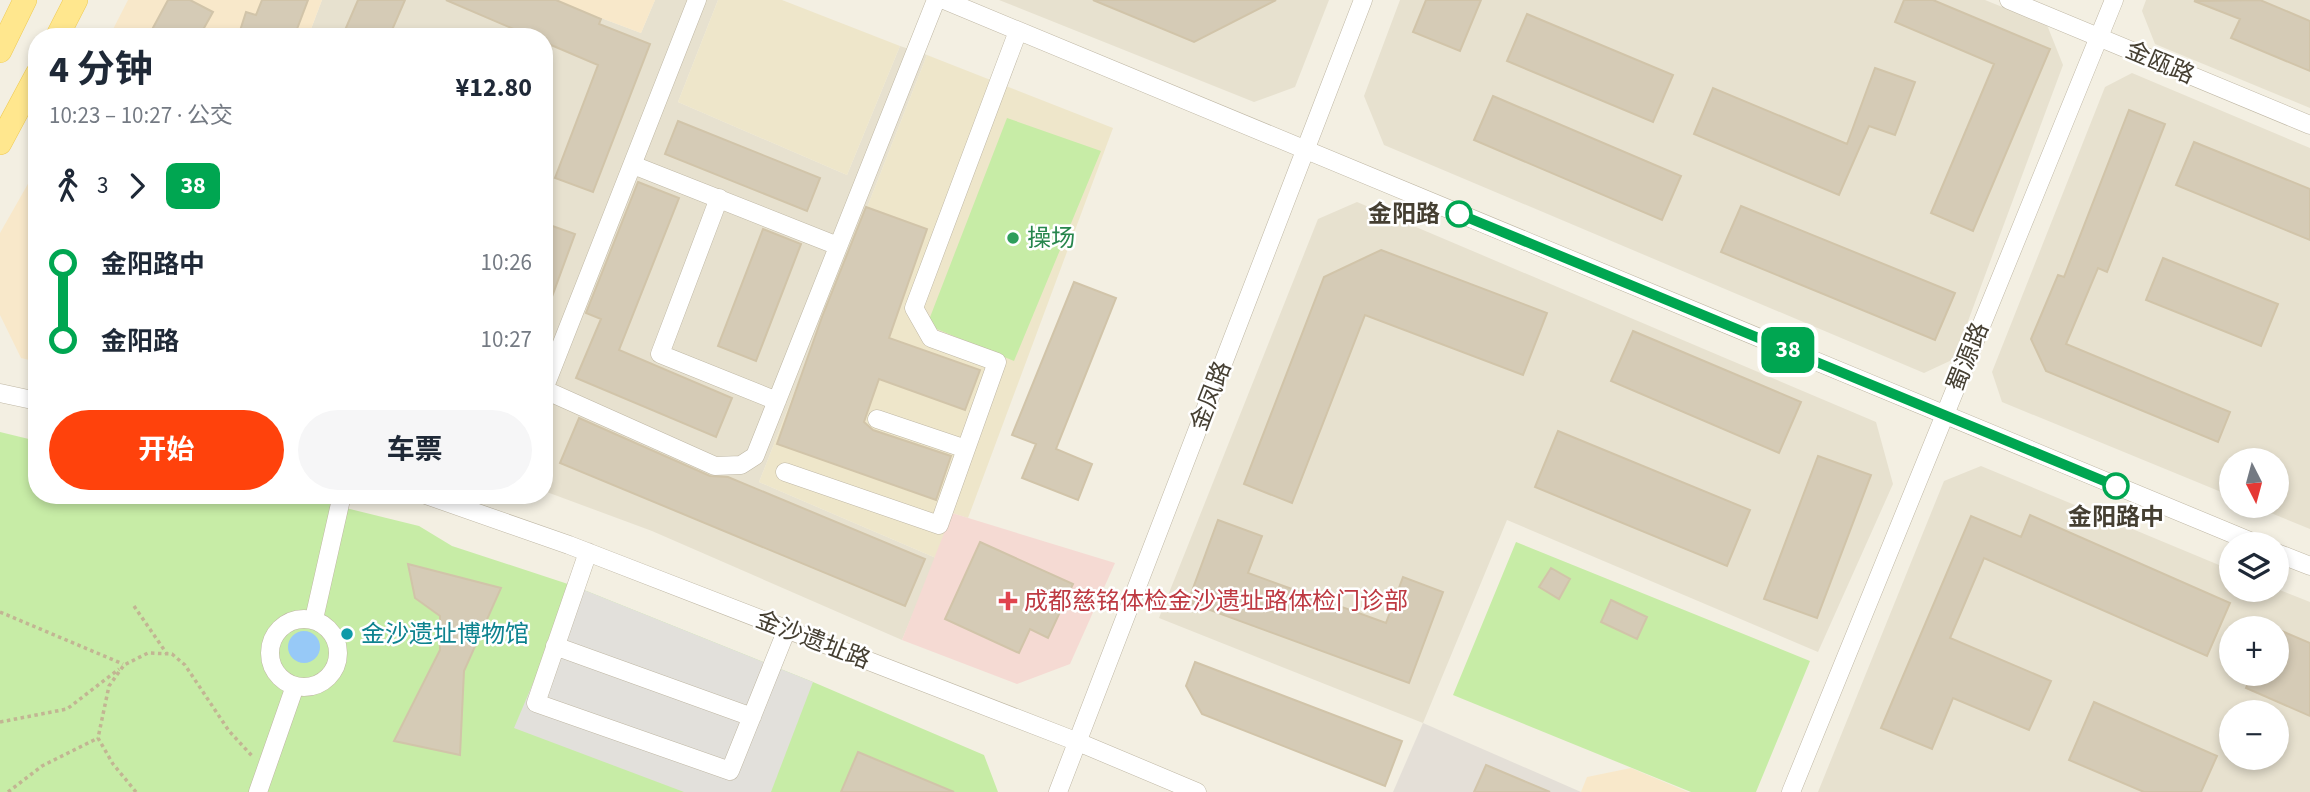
<!DOCTYPE html>
<html lang="zh">
<meta charset="utf-8">
<style>
:root{--surface:#fff;--page:#f6f6f7;--text:#1f2937;--muted:#747a83;--accent:#ff420c}
body{margin:0;font-family:"Source Sans 3","Noto Sans SC",sans-serif;background:var(--page);color:var(--text);height:100vh;display:flex;flex-direction:column;font-size:26px;white-space:nowrap}
*{box-sizing:border-box;margin:0}
p{font-size:23px;color:var(--muted)}
.icon{flex:none;width:38px;height:38px;fill:none;stroke:currentColor;stroke-width:2;stroke-linecap:round;stroke-linejoin:round}
.map{position:relative;flex:1;overflow:hidden}
.side{position:absolute;left:28px;top:28px;width:525px;height:476px;display:flex;flex-direction:column;background:var(--surface);border-radius:28px;box-shadow:0 4px 10px #0003}
.side>*{flex:none}
.badge{padding:0 14px;border-radius:10px;font-size:24px;line-height:46px}
.needle{width:46px;rotate:174deg}
.controls{position:absolute;left:2219px;top:448px;display:grid;gap:14px}
.controls a{display:grid;place-items:center;width:70px;height:70px;border-radius:50%;background:var(--surface);box-shadow:0 4px 10px #0003;font-size:35px}
.map>.badge{position:absolute;translate:-50% -50%;box-shadow:0 0 0 4px #fff}
.legs{display:flex;align-items:center;gap:10px;height:77px;padding:0 21px;font-size:23px}
.legs p{margin-inline-start:auto}
.overview{display:flex;align-items:center;justify-content:space-between;height:119px;padding:0 21px}
h1{font-size:38px;font-weight:700;line-height:52px}
.cta{display:flex;gap:14px;margin-top:auto;padding:14px 21px}
.cta a{flex:1;height:80px;border-radius:42px;background:var(--accent);color:#fff;font-size:28px;font-weight:700;line-height:80px;text-align:center}
.cta a+a{background:var(--page);color:var(--text)}
ul{padding:0 21px;list-style:none}
li{display:flex;align-items:center;gap:24px;height:77px;font-size:26px}
li i{display:grid;place-items:center;width:10px;height:100%;margin:0 9px;background:currentColor}
li i::after{content:'';width:18px;height:18px;margin:-9px;border:5px solid;border-radius:50%;background:var(--surface)}
li p{margin-inline-start:auto}
li:first-child i{background:linear-gradient(#0000 50%,currentColor 0)}
li:last-child i{background:linear-gradient(currentColor 50%,#0000 0)}
.map>svg:first-child{display:block}
</style>
<div class="map">
<svg width="2310" height="792" viewBox="0 0 2310 792">
<rect width="100%" height="100%" fill="#f3efe2"/>
<path fill="#e7e1cf" fill-rule="evenodd" d="M 322,0 L 553,0 L 641,33 L 655,0 L 718,0 L 678,102 L 847,175 L 900,46 L 927,55 L 759,482 L 936,558 L 902,640 L 652,531 L 544,491 L 544,37 L 308,37 Z
M 999,0 L 1329,0 L 1295,87 L 1254,102 Z
M 1400,0 L 1985,0 L 2047,25 L 2063,65 L 1954,359 L 1924,373 L 1384,145 L 1364,96 Z
M 2146,0 L 2310,0 L 2310,108 L 2155,44 L 2142,11 Z
M 2132,73 L 2310,148 L 2310,529 L 2254,506 L 2277,506 L 2277,460 L 2231,460 L 2231,496 L 2002,402 L 1992,372 L 2105,87 Z
M 1357,202 L 1876,422 L 1893,484 L 1818,652 L 1507,520 L 1423,723 L 1159,618 L 1318,219 Z
M 1981,466 L 2231,570 L 2231,590 L 2277,589 L 2310,602 L 2310,792 L 1818,792 L 1944,481 ZM 2231,628 L 2277,628 L 2277,674 L 2231,674 ZM 2231,712 L 2277,712 L 2277,758 L 2231,758 Z"/>
<path fill="#f8e8ca" d="M 128,0 L 322,0 L 308,37 L 109,37 Z
M 553,0 L 655,0 L 641,33 Z
M 37,168 L 37,362 L 21,358 L 0,315 L 0,233 Z
M 1631,768 L 1688,792 L 1581,792 L 1587,777 Z"/>
<path fill="#e4dfd7" d="M 1423,723 L 1581,792 L 1393,792 Z"/>
<path fill="#eee6ca" d="M 718,0 L 782,0 L 900,46 L 847,175 L 678,102 Z
M 927,55 L 1113,128 L 968,518 L 952,513 L 936,558 L 759,482 Z"/>
<path fill="#f5dad3" d="M 952,513 L 1115,563 L 1070,664 L 1017,684 L 902,640 Z"/>
<path fill="#c7eca6" d="M 1007,118 L 1101,151 L 1014,361 L 927,325 Z
M 0,432 L 37,441 L 37,495 L 293,495 L 419,526 L 452,546 L 574,586 L 813,682 L 984,755 L 998,792 L 0,792 Z
M 1516,542 L 1810,661 L 1756,792 L 1691,792 L 1453,695 Z"/>
<path fill="#e2e0db" d="M 574,586 L 813,682 L 771,792 L 684,792 L 514,728 Z"/>
<path fill="#97c9f7" d="M288 647a16 16 0 1 1 32 0a16 16 0 1 1-32 0Z"/>
<path fill="#d5cbb6" stroke="#d1c4a9" stroke-width="2" d="M 168,0 L 190,0 L 213,12 L 199,37 L 148,37 Z
M 262,0 L 308,0 L 294,37 L 238,37 L 246,12 L 256,15 Z
M 358,0 L 405,0 L 389,37 L 342,37 Z
M 446,0 L 556,0 L 601,19 L 599,24 L 650,44 L 593,192 L 555,178 L 598,65 L 544,42 L 544,37 L 532,37 Z
M 1093,0 L 1276,0 L 1194,42 Z
M 1426,0 L 1481,0 L 1460,51 L 1413,32 Z
M 1904,0 L 1933,0 L 2050,49 L 1973,231 L 1931,213 L 1994,64 L 1895,22 Z
M 2260,0 L 2310,21 L 2310,71 L 2231,38 L 2240,19 L 2194,1 Z
M 1527,14 L 1673,75 L 1653,122 L 1507,61 Z
M 1875,68 L 1915,82 L 1895,135 L 1869,126 L 1839,195 L 1694,134 L 1713,88 L 1847,144 Z
M 1493,96 L 1681,176 L 1662,220 L 1474,140 Z
M 2129,110 L 2165,124 L 2107,272 L 2098,268 L 2066,344 L 2230,412 L 2218,442 L 2046,371 L 2031,339 L 2058,275 L 2064,277 Z
M 678,121 L 820,178 L 807,211 L 665,154 Z
M 2194,142 L 2310,189 L 2310,240 L 2176,185 Z
M 638,182 L 679,198 L 619,350 L 732,398 L 716,437 L 576,378 L 601,319 L 586,313 Z
M 1741,206 L 1955,293 L 1935,340 L 1721,252 Z
M 866,207 L 927,229 L 889,338 L 980,370 L 965,410 L 879,379 L 866,416 L 864,422 L 873,430 L 951,456 L 936,500 L 777,444 L 822,317 Z
M 544,223 L 575,234 L 546,313 L 544,312 Z
M 763,229 L 801,244 L 756,361 L 718,346 Z
M 1381,250 L 1547,313 L 1523,375 L 1365,315 L 1292,503 L 1244,484 L 1324,277 Z
M 2163,258 L 2278,304 L 2261,346 L 2146,300 Z
M 1074,282 L 1116,298 L 1056,449 L 1092,464 L 1078,500 L 1022,478 L 1036,444 L 1012,435 Z
M 1633,331 L 1801,402 L 1779,453 L 1611,381 Z
M 579,418 L 710,476 L 728,477 L 925,559 L 905,606 L 560,463 Z
M 1558,431 L 1750,510 L 1727,566 L 1535,487 Z
M 1818,456 L 1871,475 L 1817,618 L 1764,599 Z
M 2030,515 L 2230,603 L 2207,656 L 1984,558 L 1950,638 L 2051,681 L 2029,730 L 1953,698 L 1932,749 L 1881,728 L 1971,516 L 2021,537 Z
M 1218,520 L 1262,536 L 1248,573 L 1386,623 L 1403,577 L 1443,592 L 1409,683 L 1188,602 Z
M 980,542 L 1073,584 L 1048,638 L 1030,629 L 1019,653 L 945,619 Z
M 408,564 L 501,588 L 464,671 L 460,755 L 394,741 L 440,650 L 440,616 L 415,598 Z
M 1551,568 L 1570,579 L 1559,599 L 1539,587 Z
M 1611,600 L 1647,617 L 1637,639 L 1601,622 Z
M 2277,629 L 2310,643 L 2310,716 L 2246,688 L 2252,674 L 2277,674 Z
M 1195,662 L 1402,741 L 1385,786 L 1202,714 L 1186,686 Z
M 2094,702 L 2217,756 L 2201,792 L 2144,792 L 2069,760 Z
M 858,752 L 954,792 L 841,792 Z
M 1486,765 L 1550,792 L 1474,792 Z"/>
<g fill="none" stroke-linecap="round" stroke-linejoin="round">
<g stroke="#bfb7a4" stroke-width="19">
<path id="minor" d="M 944,0 L 2257,544
M 2009,0 L 2310,125
M 633,165 L 838,246
M 719,198 L 660,354 L 777,401
M 544,389 L 697,0
M 545,390 L 715,466 L 741,465 L 755,456 L 936,0
M 0,393 L 37,401
M 877,419 L 966,449
M 785,472 L 939,525 L 997,362 L 931,338 L 914,308 L 1018,31
M 426,495 L 569,545 L 1078,742 L 1197,792
M 588,552 L 536,703 L 730,771 L 787,629
M 2277,553 L 2310,566
M270 653a34 34 0 1 1 68 0a34 34 0 1 1-68 0Z
M 314,619 L 342,495
M 555,646 L 752,717
M 258,792 L 295,686
M 1058,792 L 1363,0
M 1791,792 L 2114,0"/>
</g>
<g stroke="#efcb54" stroke-width="24">
<path id="major" d="M 57,37 L 76,0
M 0,51 L 25,0
M 0,143 L 37,74"/>
</g>
<path stroke="#c2b593" stroke-width="3.5" stroke-dasharray="3.5 3.5" stroke-linecap="butt" d="M 134,606 L 167,654
M 0,612 L 123,664
M 0,722 L 67,709 L 119,669
M 8,792 L 42,766 L 98,738
M 136,792 L 113,764 L 98,738 L 109,686 L 124,665 L 148,653 L 172,654 L 185,665 L 229,731 L 253,757"/>
<use href="#minor" stroke="#fff" stroke-width="18"/>
<use href="#major" stroke="#ffe78e" stroke-width="23"/>
</g>
<g fill="none" stroke-linecap="round" stroke-linejoin="round">
<g stroke="#fff" stroke-width="16">
<path id="line-1" d="M 1459,214 L 2116,486"/>
</g>
<use href="#line-1" stroke="#00a651" stroke-width="10"/>
</g>
<g fill="#fff" stroke="#00a651" stroke-width="3.5">
<circle cx="1459" cy="214" r="12"/>
<circle cx="2116" cy="486" r="12"/>
</g>
<circle fill="#2e9e5b" stroke="#fff" stroke-width="2.5" cx="1013" cy="238" r="7"/>
<path fill="#e0444e" stroke="#fff" stroke-width="2.5" d="M1004.5 590.5h7v7h7v7h-7v7h-7v-7h-7v-7h7z"/>
<circle fill="#0f9aa8" stroke="#fff" stroke-width="2.5" cx="347" cy="634" r="7"/>
<g text-anchor="middle" dominant-baseline="central" stroke-width="5" stroke-linejoin="round" paint-order="stroke">
<g font-size="24" fill="#453f32" stroke="#fff">
<text transform="translate(2160 63) rotate(23)">金瓯路</text>
<text transform="translate(1968 357) rotate(-68)">蜀源路</text>
<text transform="translate(1211 396) rotate(-69)">金凤路</text>
<text transform="translate(813 640) rotate(21)">金沙遗址路</text>
</g>
<g font-size="24" font-weight="bold" fill="#453f32" stroke="#fff" text-anchor="end">
<text x="1440" y="214">金阳路</text>
<text x="2116" y="517" text-anchor="middle">金阳路中</text>
</g>
<g font-size="24" fill="#27864d" stroke="#fff" text-anchor="start">
<text x="1027" y="238">操场</text>
</g>
<g font-size="24" fill="#be3a42" stroke="#fff" text-anchor="start">
<text x="1024" y="601">成都慈铭体检金沙遗址路体检门诊部</text>
</g>
<g font-size="24" fill="#0d838f" stroke="#fff" text-anchor="start">
<text x="361" y="634">金沙遗址博物馆</text>
</g>
</g>
</svg>
<div class="controls">
<a><svg class="needle" viewBox="-14 -14 28 28"><path d="M0-13l5 13h-10z" fill="#e53935"/><path d="M0 13l5-13h-10z" fill="#747a83"/></svg></a>
<a><svg class="icon" aria-label="layers" viewBox="0 0 24 24"><path d="M12 4l9 5-9 5-9-5zM3 14l9 5 9-5"/></svg></a>
<a>+</a>
<a>−</a>
</div>
<b class="badge" style="left:1788px;top:350px;background:#00a651;color:#fff">38</b>
<section class="side">
<div class="overview"><div><h1>4 分钟</h1><p>10:23 – 10:27 · 公交</p></div><b>¥12.80</b></div>
<div class="legs"><svg class="icon" aria-label="walk" viewBox="0 0 24 24"><circle cx="13" cy="4" r="2"/><path d="M13 8l-2 6 4 7M11 14l-3 7M7 12l3-4h3l4 4"/></svg>3<svg class="icon" aria-label="forward" viewBox="0 0 24 24"><path d="M9 5l7 7-7 7"/></svg><b class="badge" style="background:#00a651;color:#fff">38</b></div>
<ul>
<li><i style="color:#00a651"></i><b>金阳路中</b><p>10:26</p></li>
<li><i style="color:#00a651"></i><b>金阳路</b><p>10:27</p></li>
</ul>
<div class="cta"><a>开始</a><a>车票</a></div>
</section>
</div>
